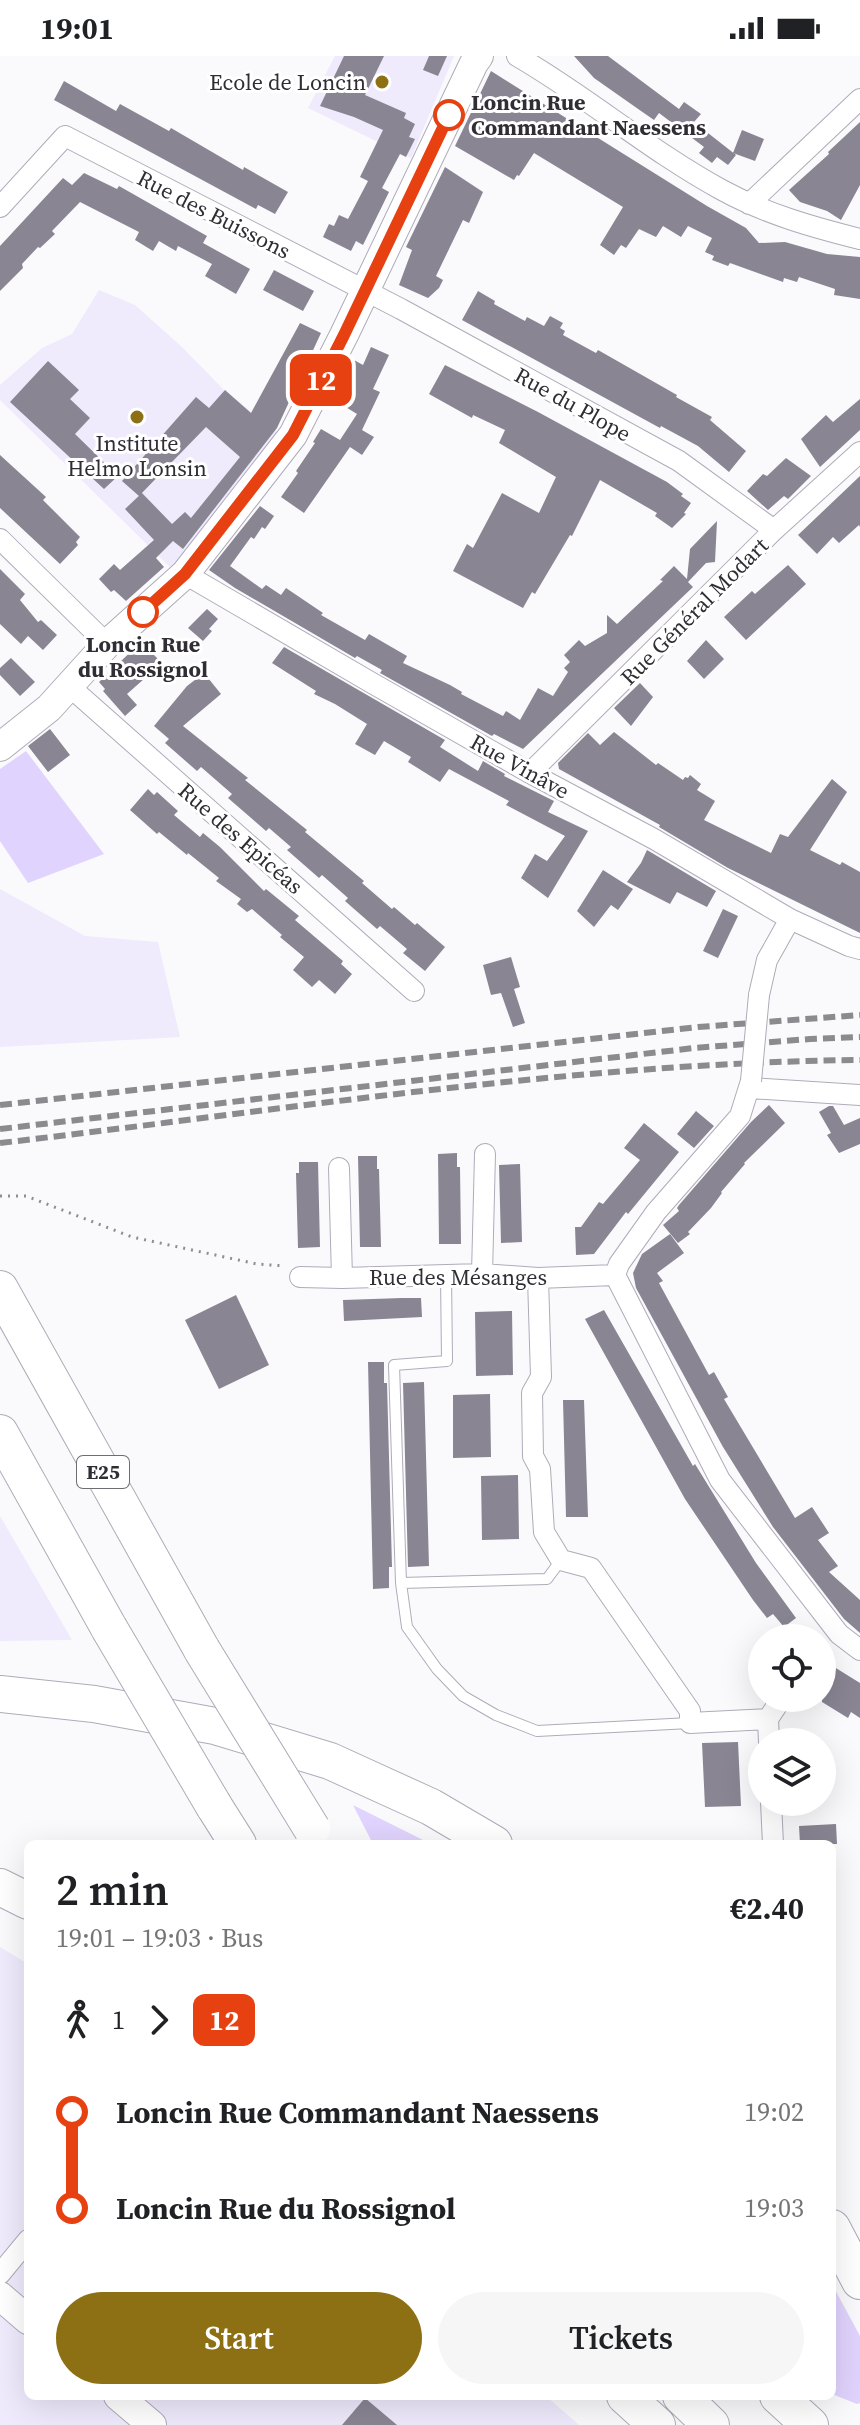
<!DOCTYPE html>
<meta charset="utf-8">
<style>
:root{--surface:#fff;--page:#f6f6f6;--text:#202124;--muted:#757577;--accent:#8e7014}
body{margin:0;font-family:"Source Serif 4",serif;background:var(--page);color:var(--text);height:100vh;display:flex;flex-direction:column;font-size:30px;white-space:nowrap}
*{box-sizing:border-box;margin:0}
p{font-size:26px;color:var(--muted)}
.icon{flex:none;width:44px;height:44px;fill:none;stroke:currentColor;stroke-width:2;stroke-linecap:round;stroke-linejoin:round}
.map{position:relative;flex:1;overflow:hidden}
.drawer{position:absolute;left:24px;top:1784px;width:812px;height:560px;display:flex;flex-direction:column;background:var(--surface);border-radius:12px;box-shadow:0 8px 32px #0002}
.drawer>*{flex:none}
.badge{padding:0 16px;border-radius:12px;font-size:28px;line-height:52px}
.tools{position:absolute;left:748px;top:1568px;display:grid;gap:16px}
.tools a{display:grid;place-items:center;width:88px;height:88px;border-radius:50%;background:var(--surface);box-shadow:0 8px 32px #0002;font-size:40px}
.map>.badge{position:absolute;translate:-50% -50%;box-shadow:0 0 0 4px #fff}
.legs{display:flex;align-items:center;gap:12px;height:88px;padding:0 32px;font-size:26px}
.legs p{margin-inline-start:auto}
.head{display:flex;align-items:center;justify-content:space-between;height:136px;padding:0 32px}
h1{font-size:44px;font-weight:600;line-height:60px}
.primary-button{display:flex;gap:16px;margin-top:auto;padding:16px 32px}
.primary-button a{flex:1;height:92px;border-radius:48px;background:var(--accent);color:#fff;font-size:32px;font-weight:600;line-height:92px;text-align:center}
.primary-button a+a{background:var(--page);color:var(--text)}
ul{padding:0 32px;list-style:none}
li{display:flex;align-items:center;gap:28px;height:96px;font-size:30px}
li i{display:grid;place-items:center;width:12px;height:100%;margin:0 10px;background:currentColor}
li i::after{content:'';width:20px;height:20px;margin:-10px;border:6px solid;border-radius:50%;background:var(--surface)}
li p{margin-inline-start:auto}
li:first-child i{background:linear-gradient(#0000 50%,currentColor 0)}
li:last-child i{background:linear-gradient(currentColor 50%,#0000 0)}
.status{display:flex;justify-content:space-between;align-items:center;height:56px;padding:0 40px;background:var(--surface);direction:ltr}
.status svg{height:22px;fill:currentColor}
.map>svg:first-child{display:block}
</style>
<div class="status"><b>19:01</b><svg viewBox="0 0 49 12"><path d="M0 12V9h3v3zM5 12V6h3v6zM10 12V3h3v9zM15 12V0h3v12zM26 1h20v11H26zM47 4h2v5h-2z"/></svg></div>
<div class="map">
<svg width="860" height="2369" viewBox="0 0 860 2369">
<rect width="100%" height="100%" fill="#fafafd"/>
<path fill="#efeafc" d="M 335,0 L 454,0 L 411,102 L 308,52 Z
M 99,234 L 135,249 L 182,291 L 225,335 L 279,378 L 171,512 L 0,344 L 0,329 L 42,292 L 72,278 Z
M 0,833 L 85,880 L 158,886 L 180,981 L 0,991 Z
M 0,1460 L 72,1584 L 0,1585 Z
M 0,1891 L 28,1908 L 28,2340 L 546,2340 L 579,2369 L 0,2369 Z"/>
<path fill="#e0d3fd" d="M 26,695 L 104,798 L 28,827 L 0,785 L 0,713 Z
M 353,1749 L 431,1788 L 373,1788 Z
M 832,2228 L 860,2280 L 860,2347 L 857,2348 L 832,2338 Z"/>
<path fill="#898593" d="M 344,0 L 384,0 L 365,39 L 406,57 L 404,62 L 415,68 L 409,81 L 415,83 L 406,101 L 400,98 L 382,132 L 389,136 L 363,189 L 356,185 L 351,195 L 323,181 L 329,168 L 334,170 L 339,159 L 348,163 L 368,125 L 360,121 L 383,74 L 354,61 L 320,50 Z
M 429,0 L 447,0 L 438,20 L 423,14 Z
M 574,0 L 608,0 L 679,53 L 684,46 L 701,58 L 694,66 L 736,99 L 728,109 L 717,101 L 712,107 L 699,97 L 704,91 L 659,57 L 654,64 L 641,55 L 594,22 Z
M 491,15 L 707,150 L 746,172 L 759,187 L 785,186 L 827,198 L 860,201 L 860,243 L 834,239 L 835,233 L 799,221 L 797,226 L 784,222 L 783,226 L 730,207 L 728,210 L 712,204 L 714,200 L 705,196 L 712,182 L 688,170 L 681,181 L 663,170 L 656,181 L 639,173 L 626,192 L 621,189 L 614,199 L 600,189 L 623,151 L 534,97 L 519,120 L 517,119 L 514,124 L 455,90 Z
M 64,25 L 116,55 L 120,48 L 169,75 L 171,72 L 243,114 L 244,111 L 288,136 L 275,158 L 258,149 L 256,153 L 54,44 Z
M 860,66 L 860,129 L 841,164 L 827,155 L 800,146 L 789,134 L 829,98 L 828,96 Z
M 742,74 L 764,83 L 755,105 L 733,97 Z
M 445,111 L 483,136 L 469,167 L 463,164 L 436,220 L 443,224 L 439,232 L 428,242 L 399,229 L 412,194 L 406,191 Z
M 84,117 L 117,133 L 119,130 L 207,180 L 203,187 L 250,213 L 236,238 L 205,220 L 212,208 L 178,190 L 176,195 L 159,185 L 153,195 L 135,184 L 139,176 L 80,146 L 52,175 L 55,178 L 40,192 L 38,191 L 22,208 L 23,212 L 0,235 L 0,190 L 63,122 L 72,129 Z
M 274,214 L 314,235 L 303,255 L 263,234 Z
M 478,235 L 495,245 L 494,248 L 525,265 L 527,261 L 544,270 L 550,260 L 563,267 L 560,272 L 565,275 L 563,279 L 596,297 L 598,294 L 677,339 L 676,341 L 712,361 L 710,364 L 746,395 L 729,416 L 698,390 L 661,370 L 660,372 L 462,264 Z
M 300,267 L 321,277 L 277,372 L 183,493 L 173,485 L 156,502 L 164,511 L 126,545 L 114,534 L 111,536 L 99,523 L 114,508 L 120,514 L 154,484 L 125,453 L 142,437 L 172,468 L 185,456 L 191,462 L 240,401 L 206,371 L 139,440 L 122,425 L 196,341 L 209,352 L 225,334 L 251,357 Z
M 371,291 L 389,299 L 373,333 L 380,336 L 362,374 L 374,381 L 362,399 L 350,391 L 304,457 L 281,441 L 298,417 L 296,415 L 315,387 L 313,386 L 321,373 L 340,384 L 357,358 L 344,350 L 351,336 L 344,326 L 354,304 L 363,309 Z
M 48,305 L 79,334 L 70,343 L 90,362 L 75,378 L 118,420 L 104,433 L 10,346 Z
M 445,309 L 538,356 L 667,426 L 683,438 L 681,440 L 691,447 L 684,457 L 686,458 L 672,472 L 655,460 L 657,457 L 600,424 L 572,480 L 570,479 L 535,538 L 532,536 L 523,552 L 453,515 L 467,488 L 473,492 L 502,437 L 539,457 L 556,421 L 499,387 L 505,374 L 473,359 L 472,362 L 429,338 Z
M 860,343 L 860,374 L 820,411 L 801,383 L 826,359 L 833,366 Z
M 0,399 L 46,441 L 43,444 L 80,481 L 76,486 L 78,489 L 60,508 L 0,452 Z
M 786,402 L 811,420 L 788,443 L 784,440 L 768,454 L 747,435 L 763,418 L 767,420 Z
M 860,420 L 860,471 L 859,469 L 839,487 L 833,481 L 817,498 L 798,479 Z
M 260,450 L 274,460 L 265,473 L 262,471 L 254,483 L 251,481 L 230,510 L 262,533 L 266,529 L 281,539 L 286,532 L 323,557 L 321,559 L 365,584 L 369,578 L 407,600 L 403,607 L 450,629 L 462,636 L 461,638 L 503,660 L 506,655 L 520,664 L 538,632 L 553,640 L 568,616 L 564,612 L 570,606 L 564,599 L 579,584 L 585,590 L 607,577 L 607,559 L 617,568 L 663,525 L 660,524 L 674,510 L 687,523 L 690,493 L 717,465 L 715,506 L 706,507 L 688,526 L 693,531 L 523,693 L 494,678 L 492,680 L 380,617 L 382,614 L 357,600 L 355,602 L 235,532 L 209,514 Z
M 788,509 L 806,528 L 746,584 L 724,561 L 752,535 L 755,538 Z
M 0,513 L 25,538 L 20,544 L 38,566 L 41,564 L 57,579 L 43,594 L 28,580 L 21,588 L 0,568 Z
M 207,553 L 218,563 L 209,573 L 212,575 L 203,585 L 188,572 Z
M 706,584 L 724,603 L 704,623 L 687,605 Z
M 141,586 L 158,603 L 141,620 L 144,623 L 127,638 L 137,649 L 125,660 L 103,635 L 105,633 L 99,626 Z
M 284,591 L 445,684 L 440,691 L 478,715 L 483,705 L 505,718 L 504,720 L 554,745 L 548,756 L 588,775 L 548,842 L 521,822 L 535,798 L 547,805 L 565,780 L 506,749 L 509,745 L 449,713 L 440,726 L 408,706 L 411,701 L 384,685 L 375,699 L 355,688 L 367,668 L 335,648 L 314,638 L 316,635 L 272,607 Z
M 11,602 L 35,626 L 20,640 L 0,619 L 0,612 Z
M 204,617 L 221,638 L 183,670 L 248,722 L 245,724 L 307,774 L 305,776 L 364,825 L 362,827 L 392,853 L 394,851 L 415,869 L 417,867 L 445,891 L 425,915 L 403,897 L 407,893 L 380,870 L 377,873 L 345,845 L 348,842 L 322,819 L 319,822 L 287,794 L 291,791 L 269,772 L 266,775 L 228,742 L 232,738 L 224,731 L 201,711 L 197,715 L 165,687 L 169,683 L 154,670 L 187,630 Z
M 640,627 L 653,641 L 631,670 L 614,652 Z
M 50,673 L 70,699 L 48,716 L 28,690 Z
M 614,676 L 656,709 L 658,707 L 683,724 L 685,721 L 688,722 L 690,719 L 701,728 L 697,734 L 715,745 L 704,764 L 771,797 L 780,778 L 788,781 L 832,723 L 847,736 L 810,794 L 840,809 L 842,806 L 860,816 L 860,877 L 728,812 L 659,771 L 660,769 L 559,713 L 558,707 L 588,677 L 600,689 Z
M 148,733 L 154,739 L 157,736 L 178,755 L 174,759 L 200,781 L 203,777 L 220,791 L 264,835 L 266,833 L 299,860 L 295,864 L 343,905 L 341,908 L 352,918 L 335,938 L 319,924 L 312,931 L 293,914 L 304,901 L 280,881 L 282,879 L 252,853 L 247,856 L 237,848 L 241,843 L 216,825 L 219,822 L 188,797 L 187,799 L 159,776 L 157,778 L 130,754 Z
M 647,794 L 716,835 L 707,851 L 677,836 L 670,848 L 627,826 L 641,807 Z
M 603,814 L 633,833 L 618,854 L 611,849 L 594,871 L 577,855 Z
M 723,853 L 738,860 L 718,902 L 703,895 Z
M 511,901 L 520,931 L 514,933 L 525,967 L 513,971 L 501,937 L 491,939 L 483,909 Z
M 769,1049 L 785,1067 L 744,1107 L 745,1108 L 721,1136 L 722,1137 L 711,1152 L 688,1176 L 690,1178 L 678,1187 L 663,1169 L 679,1155 L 677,1152 L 679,1149 L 751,1066 Z
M 829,1050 L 833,1050 L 844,1069 L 860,1062 L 860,1088 L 839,1097 L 827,1079 L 831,1077 L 819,1056 Z
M 696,1055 L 714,1070 L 694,1092 L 677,1078 Z
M 644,1067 L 679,1096 L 628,1158 L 626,1156 L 594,1198 L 576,1199 L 575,1171 L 581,1171 L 599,1146 L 603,1148 L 640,1104 L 624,1092 Z
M 457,1097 L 457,1111 L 460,1111 L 461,1188 L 439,1188 L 438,1098 Z
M 358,1100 L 377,1100 L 377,1113 L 379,1113 L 381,1191 L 360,1191 Z
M 299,1106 L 318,1106 L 320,1191 L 298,1192 L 296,1117 L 299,1117 Z
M 520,1108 L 522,1186 L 501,1187 L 499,1109 Z
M 670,1178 L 684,1197 L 657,1217 L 663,1225 L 659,1227 L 709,1319 L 714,1316 L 728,1341 L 724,1343 L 795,1462 L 812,1451 L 829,1477 L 818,1484 L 838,1510 L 829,1516 L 860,1544 L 860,1577 L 844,1563 L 773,1471 L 723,1391 L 636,1232 L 633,1217 L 642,1198 Z
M 236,1239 L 269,1309 L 219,1333 L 185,1264 Z
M 402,1242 L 421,1242 L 422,1261 L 344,1265 L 343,1244 Z
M 604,1254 L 693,1410 L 695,1408 L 756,1507 L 796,1562 L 784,1571 L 773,1558 L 767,1562 L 753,1544 L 685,1443 L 585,1263 Z
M 512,1255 L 513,1319 L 476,1320 L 475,1256 Z
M 368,1306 L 384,1306 L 384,1327 L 387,1327 L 392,1511 L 389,1511 L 389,1532 L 373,1533 Z
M 424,1326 L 429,1510 L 408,1511 L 403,1327 Z
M 490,1338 L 491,1401 L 453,1402 L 453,1339 Z
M 563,1344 L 584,1344 L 588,1461 L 566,1461 Z
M 518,1419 L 519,1483 L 482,1484 L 481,1420 Z
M 831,1609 L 860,1627 L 860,1662 L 851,1656 L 848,1662 L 822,1646 L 822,1624 Z
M 738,1686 L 741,1750 L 705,1751 L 702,1687 Z
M 836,1768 L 837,1788 L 800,1788 L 799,1770 Z
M 365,2342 L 397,2369 L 342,2369 Z"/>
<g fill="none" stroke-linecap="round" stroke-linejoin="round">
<g stroke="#afabb9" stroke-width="12">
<path id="lane" d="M 446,1218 L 447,1305 L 394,1309 L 401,1527 L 407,1571 L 437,1613 L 463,1640 L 496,1659 L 537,1675 L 690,1667
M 401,1527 L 547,1523 L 561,1504"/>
</g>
<g stroke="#afabb9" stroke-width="22">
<path id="street" d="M 517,0 C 588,41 650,95 722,134 C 766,158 812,171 860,183
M 749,148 L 860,43
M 0,151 L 65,80 L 401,253 L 679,405 L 774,474
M 0,483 L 107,588
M 185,518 L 372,627 L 530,717 L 654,783 L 790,863 L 849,890 L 860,893
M 69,630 L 414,935
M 530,717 L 774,474 L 860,396
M 759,939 L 767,904 L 790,863
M 751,1025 L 740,1060 L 656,1156 L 619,1208 L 615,1219 L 720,1424 L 839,1578 L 860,1594
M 750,1032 L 860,1039
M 339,1112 L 342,1222
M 482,1218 L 485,1098
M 300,1221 L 342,1222 L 482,1218 L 538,1222 L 615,1219
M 538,1222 L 541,1321 L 532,1337 L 533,1400 L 540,1413 L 544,1476 L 561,1504 L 591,1512 L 690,1655 L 690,1667 L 768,1663 L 782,1642
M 768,1663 L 769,1686
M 771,1746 L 773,1788
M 0,2218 L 28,2184"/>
</g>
<g stroke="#afabb9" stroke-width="30">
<path id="secondary" d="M 0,691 L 49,652 L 107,588 L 185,518 L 293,379 L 344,279 L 474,7 L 479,0
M 0,2240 L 28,2264
M 118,2340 L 152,2369"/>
</g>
<g stroke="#afabb9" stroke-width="38">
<path id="highway" d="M 0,1233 L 202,1594
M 0,1377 L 109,1572
M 0,1638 L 94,1648 L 215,1670 L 330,1705 L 431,1751 L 494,1788
M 214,1750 L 238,1788
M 0,1831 L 28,1845
M 832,2172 L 860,2225
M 625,2340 L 657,2369
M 681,2340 L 711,2369
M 778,2340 L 810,2369"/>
</g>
<path stroke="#8e8d91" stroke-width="3" stroke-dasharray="2 6" stroke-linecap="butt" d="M 0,1140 L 26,1140 L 132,1181 L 257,1208 L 285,1210"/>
<use href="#lane" stroke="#fff" stroke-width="10"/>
<use href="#street" stroke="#fff" stroke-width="20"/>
<use href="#secondary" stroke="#fff" stroke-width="28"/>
<use href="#highway" stroke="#fff" stroke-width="36"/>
<path stroke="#8b8a8f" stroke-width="6" stroke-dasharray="12 6" stroke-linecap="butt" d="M 0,1049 L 698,971 L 860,959
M 0,1073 L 694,992 L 810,983 L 860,981
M 0,1087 C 286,1054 572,1007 860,1004"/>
<g stroke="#afabb9" stroke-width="22" stroke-linecap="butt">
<path id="street-bridge" d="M 751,1025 L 759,939"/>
</g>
<g stroke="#afabb9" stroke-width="38" stroke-linecap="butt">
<path id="highway-bridge" d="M 109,1572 L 214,1750
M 202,1594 L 312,1773"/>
</g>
<use href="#street-bridge" stroke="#fff" stroke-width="20"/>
<use href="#highway-bridge" stroke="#fff" stroke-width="36"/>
</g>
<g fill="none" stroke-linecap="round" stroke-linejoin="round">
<g stroke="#fff" stroke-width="18">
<path id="line-1" d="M 143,556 L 185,518 L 293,379 L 344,279 L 449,59"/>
</g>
<use href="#line-1" stroke="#e74011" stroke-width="12"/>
</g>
<g fill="#8e7014" stroke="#fff" stroke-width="3">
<circle cx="382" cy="26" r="8"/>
<circle cx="137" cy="361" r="8"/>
</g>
<g fill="#fff" stroke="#e74011" stroke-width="4">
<circle cx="449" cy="59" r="14"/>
<circle cx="143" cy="556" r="14"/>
</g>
<g text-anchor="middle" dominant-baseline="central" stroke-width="6" stroke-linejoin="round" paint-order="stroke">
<rect fill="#fff" stroke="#6e6d71" stroke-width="2" x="77" y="1400" width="52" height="32" rx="6"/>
<g font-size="20" font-weight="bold" fill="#302e34">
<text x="103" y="1416">E25</text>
</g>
<g font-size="22" fill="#302e34" stroke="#fff" text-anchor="end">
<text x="366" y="26">Ecole de Loncin</text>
<text x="137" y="387" text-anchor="middle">Institute<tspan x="137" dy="25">Helmo Lonsin</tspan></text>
</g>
<g font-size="22" font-weight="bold" fill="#302e34" stroke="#fff" text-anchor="start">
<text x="471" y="46">Loncin Rue<tspan x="471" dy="25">Commandant Naessens</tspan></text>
<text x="143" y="588" text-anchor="middle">Loncin Rue<tspan x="143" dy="25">du Rossignol</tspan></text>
</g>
<g font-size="22" fill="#302e34" stroke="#fff">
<text transform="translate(214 158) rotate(27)">Rue des Buissons</text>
<text transform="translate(573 348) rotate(29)">Rue du Plope</text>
<text transform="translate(694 555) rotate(-45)">Rue Général Modart</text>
<text transform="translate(520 710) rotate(29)">Rue Vinâve</text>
<text transform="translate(241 782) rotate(41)">Rue des Epicéas</text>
<text x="458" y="1221">Rue des Mésanges</text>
</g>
</g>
</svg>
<div class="tools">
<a><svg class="icon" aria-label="locate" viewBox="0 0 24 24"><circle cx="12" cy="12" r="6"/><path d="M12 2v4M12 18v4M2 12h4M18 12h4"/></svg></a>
<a><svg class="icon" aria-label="layers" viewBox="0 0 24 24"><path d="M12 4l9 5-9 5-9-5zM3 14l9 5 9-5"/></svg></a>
</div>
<b class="badge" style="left:321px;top:324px;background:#e74011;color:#fff">12</b>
<section class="drawer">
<div class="head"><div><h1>2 min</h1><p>19:01 – 19:03 · Bus</p></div><b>€2.40</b></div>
<div class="legs"><svg class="icon" aria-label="walk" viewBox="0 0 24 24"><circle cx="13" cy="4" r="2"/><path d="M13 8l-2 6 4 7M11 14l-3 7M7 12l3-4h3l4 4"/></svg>1<svg class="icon" aria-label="forward" viewBox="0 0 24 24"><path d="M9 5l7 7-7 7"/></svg><b class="badge" style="background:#e74011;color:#fff">12</b></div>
<ul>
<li><i style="color:#e74011"></i><b>Loncin Rue Commandant Naessens</b><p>19:02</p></li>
<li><i style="color:#e74011"></i><b>Loncin Rue du Rossignol</b><p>19:03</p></li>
</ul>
<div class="primary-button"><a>Start</a><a>Tickets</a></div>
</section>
</div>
